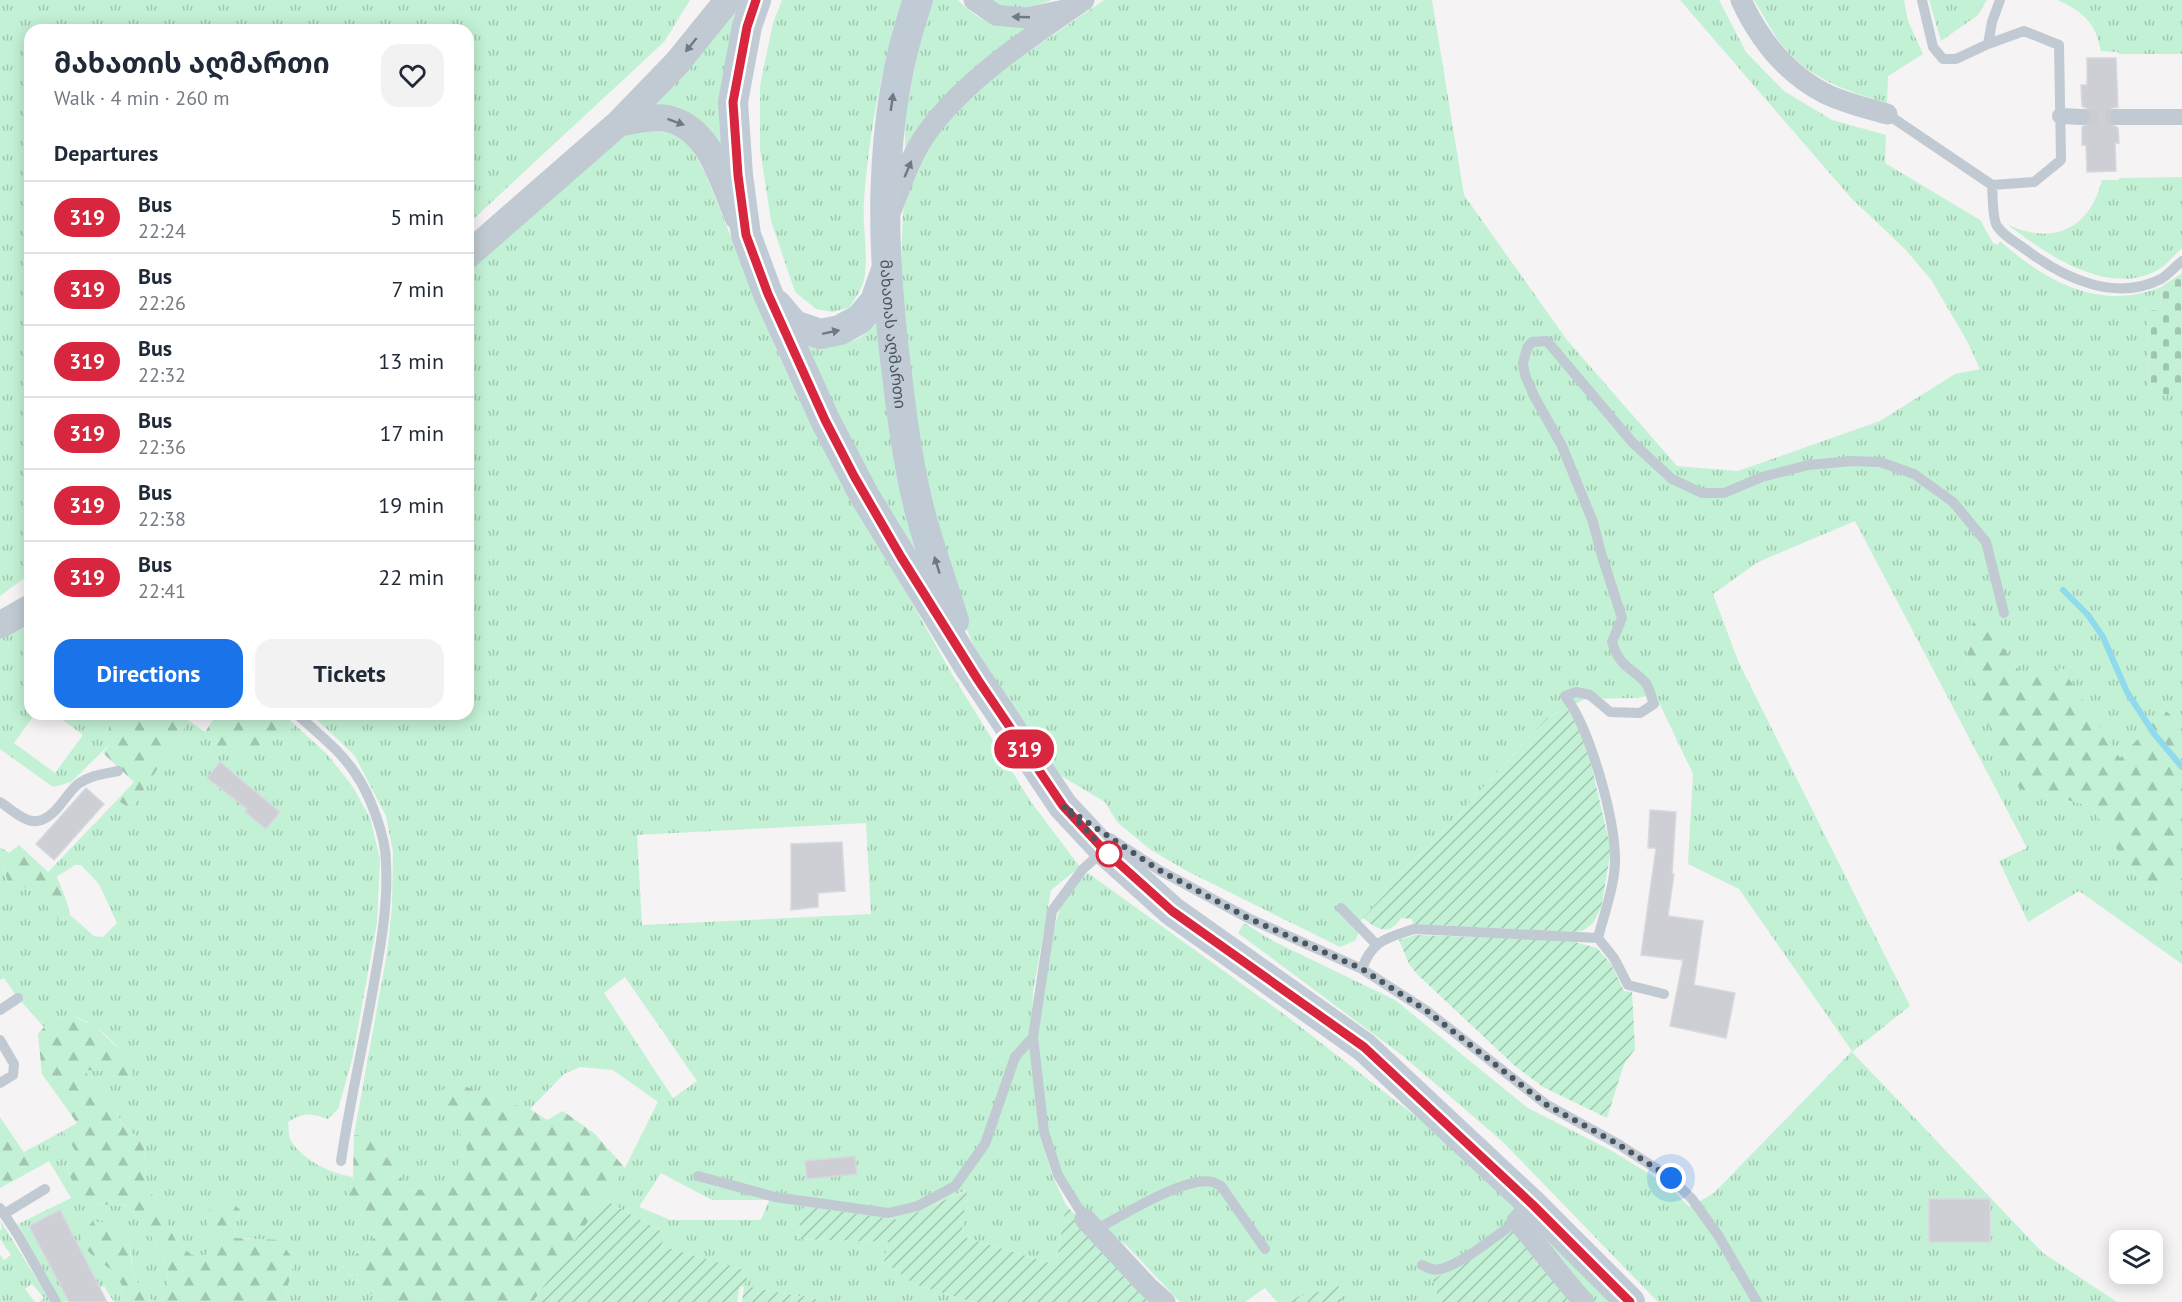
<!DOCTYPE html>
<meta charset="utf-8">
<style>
:root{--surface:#fff;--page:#f2f2f3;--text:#1f2937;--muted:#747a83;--line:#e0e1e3;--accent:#1a73e8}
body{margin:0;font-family:"PT Sans","Noto Sans Georgian",sans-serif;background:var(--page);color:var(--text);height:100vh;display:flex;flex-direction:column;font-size:22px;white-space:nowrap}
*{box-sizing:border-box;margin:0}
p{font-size:20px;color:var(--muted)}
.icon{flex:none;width:33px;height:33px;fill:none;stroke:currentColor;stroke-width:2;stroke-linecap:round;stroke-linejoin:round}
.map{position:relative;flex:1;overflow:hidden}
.side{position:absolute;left:24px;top:24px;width:450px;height:696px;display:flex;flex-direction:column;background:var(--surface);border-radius:18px;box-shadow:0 3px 15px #0003}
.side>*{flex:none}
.badge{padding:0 12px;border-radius:20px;font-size:21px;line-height:39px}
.buttons{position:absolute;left:2109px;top:1230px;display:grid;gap:12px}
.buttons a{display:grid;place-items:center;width:54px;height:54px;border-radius:12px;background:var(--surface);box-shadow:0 3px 15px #0003;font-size:30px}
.you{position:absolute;width:30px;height:30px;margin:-15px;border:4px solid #fff;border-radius:50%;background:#1a73e8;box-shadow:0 0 0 9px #1a73e833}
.map>.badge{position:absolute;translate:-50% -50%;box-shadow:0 0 0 3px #fff}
h2{padding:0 30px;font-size:22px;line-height:54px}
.round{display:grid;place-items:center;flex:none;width:63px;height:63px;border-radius:18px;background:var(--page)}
.overview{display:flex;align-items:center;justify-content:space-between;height:102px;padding:0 30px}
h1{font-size:28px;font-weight:700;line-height:45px}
.action{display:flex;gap:12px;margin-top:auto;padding:12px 30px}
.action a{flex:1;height:69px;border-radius:18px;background:var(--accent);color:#fff;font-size:24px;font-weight:700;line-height:69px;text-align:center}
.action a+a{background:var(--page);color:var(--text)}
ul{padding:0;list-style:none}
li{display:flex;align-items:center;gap:18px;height:72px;padding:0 30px;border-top:2px solid var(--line)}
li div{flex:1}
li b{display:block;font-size:22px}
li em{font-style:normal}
li .badge{min-width:66px;font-weight:700;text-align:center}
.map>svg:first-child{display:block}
</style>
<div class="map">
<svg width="2182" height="1302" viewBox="0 0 2182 1302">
<defs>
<pattern id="grass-tufts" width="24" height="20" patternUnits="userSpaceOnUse" patternTransform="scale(1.5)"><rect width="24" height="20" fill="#c3f1d5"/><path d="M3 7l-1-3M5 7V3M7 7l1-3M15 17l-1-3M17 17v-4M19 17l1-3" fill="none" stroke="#a0c6b0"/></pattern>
<pattern id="forest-firs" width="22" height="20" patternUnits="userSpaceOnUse" patternTransform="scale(1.5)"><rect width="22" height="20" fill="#c3f1d5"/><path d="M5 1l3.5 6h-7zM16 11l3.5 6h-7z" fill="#a0c6b0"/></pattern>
<pattern id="cemetery-stones" width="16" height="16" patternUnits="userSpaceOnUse" patternTransform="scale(1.5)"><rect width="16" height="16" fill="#c3f1d5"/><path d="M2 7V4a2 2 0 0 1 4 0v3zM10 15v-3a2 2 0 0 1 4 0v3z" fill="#a0c6b0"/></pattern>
<pattern id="garden-furrows" width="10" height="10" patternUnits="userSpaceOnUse" patternTransform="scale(1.5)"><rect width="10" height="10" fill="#c3f1d5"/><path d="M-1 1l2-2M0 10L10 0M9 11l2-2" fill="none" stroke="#a0c6b0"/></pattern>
</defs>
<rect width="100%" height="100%" fill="#f5f3f3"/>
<path fill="url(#grass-tufts)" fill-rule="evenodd" d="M 0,0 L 690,0 L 664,42 L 468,224 L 468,30 L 30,30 L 30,574 L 0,596 Z
M 738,0 L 728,169 C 715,149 702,115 677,107 C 665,104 652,108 640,110 Z
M 782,0 L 904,0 C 881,62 869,136 864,201 C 862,225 868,250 865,274 C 864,286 856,297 850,307 L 833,312 L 816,309 L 795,292 L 771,221 L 760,149 L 760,86 L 773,23 Z
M 928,0 L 958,0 C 990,33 1007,24 1049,22 L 905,155 L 905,118 Z
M 990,0 L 1052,0 C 1030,8 1009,14 990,0 Z
M 1104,0 L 1432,0 L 1464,195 L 1567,340 L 1677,466 L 1738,471 L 1880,421 L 1955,374 L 1980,369 L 1967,341 L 1932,281 L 1905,249 L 1852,199 L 1680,0 L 1719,0 L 1746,52 L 1784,91 L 1832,120 L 1886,135 L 1885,163 L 1980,220 L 1993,243 L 1998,245 L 2000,241 C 2045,281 2100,312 2161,287 L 2160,310 L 2147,311 L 2149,389 L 2158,389 L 2158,394 L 2182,394 L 2182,725 L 2165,710 L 2120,759 L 2062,668 L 2025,679 L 1976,609 L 1966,663 L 2020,789 L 2092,806 L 2120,855 L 2150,891 L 2182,880 L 2182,964 L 2079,891 L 2028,922 L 1999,861 L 2027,848 L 1855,521 L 1758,562 L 1713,594 L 1738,661 L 1910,1006 L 1852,1052 L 2043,1253 L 2117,1302 L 1658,1302 L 1503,1142 L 1403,1056 L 1238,933 L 1244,923 L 1273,941 L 1395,1000 L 1528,1108 L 1612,1151 L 1669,1186 L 1689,1207 L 1714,1193 L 1852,1051 L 1739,889 L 1688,864 L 1693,774 L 1655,694 L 1637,698 L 1585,699 L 1547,718 L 1355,927 L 1358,933 L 1356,940 L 1340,947 L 1187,871 L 1151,850 L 1117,822 L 1105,802 L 1058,774 L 994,692 L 954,600 L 924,512 L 899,317 L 903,213 L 908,178 L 926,141 L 990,78 Z
M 1754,0 L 1904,0 L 1908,21 L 1923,54 L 1888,76 L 1887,103 C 1853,93 1821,83 1794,58 C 1777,43 1766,19 1754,0 Z
M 1929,0 L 1987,0 L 1978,15 L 1941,41 Z
M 2058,0 L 2182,0 L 2182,54 L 2119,54 L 2118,52 L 2101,51 C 2096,23 2083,12 2058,0 Z
M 628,130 L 669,130 L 685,136 L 707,177 L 775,347 L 865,519 L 953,676 L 1031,802 L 1080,867 L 1051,890 L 1033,992 L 1031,1044 L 1040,1135 L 1052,1175 L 1066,1205 L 1056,1265 L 961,1236 L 966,1190 L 900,1220 L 802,1206 L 798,1239 L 888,1242 L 884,1262 L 914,1284 L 972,1302 L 819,1302 L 819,1300 L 744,1286 L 747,1271 L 661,1246 L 666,1234 L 603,1199 L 625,1168 L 658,1102 L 613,1070 L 580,1067 L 564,1074 L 530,1109 L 490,1098 L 453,1080 L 443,1091 L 467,1149 L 445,1186 L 410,1191 L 372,1135 L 354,1135 L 387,953 L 392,907 L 393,852 L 386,816 L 355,756 L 311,714 L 468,714 L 468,270 L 617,136 ZM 866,823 L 871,914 L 642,925 L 637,835 ZM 625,977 L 697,1081 L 673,1098 L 604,993 ZM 661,1173 L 712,1200 L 769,1200 L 761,1220 L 671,1220 L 639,1207 Z
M 2182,177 L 2182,248 C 2175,254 2169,262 2162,267 C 2113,301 2045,254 2007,224 C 2051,246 2090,230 2102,180 L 2119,180 L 2119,178 Z
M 882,316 L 928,582 L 879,499 L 799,340 C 835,345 860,349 882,316 Z
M 30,619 L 30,714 L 35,714 L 14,743 L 55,773 L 83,735 L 55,714 L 109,714 L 109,745 L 71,782 L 53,787 L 0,749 L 0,637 Z
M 189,721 L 205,732 L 215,746 L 259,746 L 272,737 L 283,739 L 295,725 L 328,755 L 353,787 L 370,818 L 380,859 L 377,923 L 352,1060 L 338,1109 L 328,1119 C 310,1113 304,1112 288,1122 C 289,1128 288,1136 291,1141 C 303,1160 331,1174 353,1177 L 348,1196 L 376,1236 L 341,1268 L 360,1282 L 379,1302 L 284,1302 L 294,1261 L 249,1238 L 235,1238 L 234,1225 L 241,1212 L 214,1239 L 207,1255 L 192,1255 L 177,1243 L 146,1182 L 144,1142 L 123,1126 L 114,1106 L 98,1096 L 84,1069 L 104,1071 L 118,1078 L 132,1065 C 117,1046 98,1021 72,1017 C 66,1017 59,1018 53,1018 L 45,1028 L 18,998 L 4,978 L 0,980 L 0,857 L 8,882 L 38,893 L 60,922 L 70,915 L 94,936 L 103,937 L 117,923 L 99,884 L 81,865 L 75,865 L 56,877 L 53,867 L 117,800 L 131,809 ZM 220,763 L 244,781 L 232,797 L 208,779 ZM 258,796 L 280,812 L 266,829 L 245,812 Z
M 1088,873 L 1289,1018 L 1428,1126 L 1516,1207 L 1613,1302 L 1584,1302 L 1433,1280 L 1439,1302 L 1342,1302 L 1339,1286 L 1280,1302 L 1277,1302 L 1265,1288 L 1245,1302 L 1180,1302 L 1127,1246 L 1087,1218 L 1061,1175 L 1046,1130 L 1036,1036 L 1048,955 L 1062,898 Z
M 63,1131 L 76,1152 L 68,1165 L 69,1174 L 94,1204 L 128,1206 C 148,1230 181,1268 162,1300 L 153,1301 L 141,1291 L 133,1271 L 129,1237 L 96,1259 L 116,1273 L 123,1288 L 120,1295 L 123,1302 L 114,1302 L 104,1286 L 100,1288 L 59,1210 L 29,1226 L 68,1301 L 61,1302 L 18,1224 L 71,1198 L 49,1161 L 35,1169 L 24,1152 Z
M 0,1220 L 51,1302 L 39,1302 L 44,1298 L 32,1284 L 25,1289 L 35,1302 L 0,1302 L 0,1255 L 4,1260 L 11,1255 L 0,1239 L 0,1230 L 2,1229 Z"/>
<path fill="url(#forest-firs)" d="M 1976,608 L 2025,679 L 2062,668 L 2120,758 L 2165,710 L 2182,725 L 2182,880 L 2150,891 L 2120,855 L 2092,806 L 2020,789 L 1999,753 L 1966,663 Z
M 109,714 L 181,714 L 189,721 L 131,809 L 117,800 L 134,782 L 103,753 L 109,745 Z
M 217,714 L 283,714 L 295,725 L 283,739 L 272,737 L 259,746 L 253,752 L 215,746 L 205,732 Z
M 19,845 L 48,872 L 53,867 C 59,884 67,897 70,915 L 60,922 L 38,893 L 8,882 L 0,857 L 0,847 L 9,853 Z
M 73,1017 L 94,1025 L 119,1049 L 132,1065 L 133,1076 L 118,1078 L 104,1071 L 85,1070 L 98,1096 L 114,1106 L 123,1126 L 144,1142 L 146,1182 L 177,1243 L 192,1255 L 207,1255 L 214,1239 L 205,1218 L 212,1206 L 233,1203 L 241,1211 L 234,1225 L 235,1238 L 280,1240 L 294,1261 L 284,1302 L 123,1302 L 120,1295 L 123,1288 L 116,1273 L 96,1259 L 82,1245 L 82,1235 L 92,1222 L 104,1222 L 129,1237 C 132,1264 130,1282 153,1301 L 162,1300 C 181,1268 148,1230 128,1206 L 94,1204 L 78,1193 L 69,1174 L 68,1165 L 76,1152 L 63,1131 L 77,1123 L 42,1074 L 38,1034 L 52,1018 Z
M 453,1080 L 490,1098 L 530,1109 L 547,1120 L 563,1111 L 595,1134 L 625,1168 L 533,1302 L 379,1302 L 360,1282 L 341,1268 L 376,1236 L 348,1196 L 353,1177 L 354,1135 L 372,1135 L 410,1191 L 445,1186 L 467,1149 L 442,1091 Z
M 0,1117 L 35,1169 L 0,1188 Z"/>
<path fill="url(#cemetery-stones)" d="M 2182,273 L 2182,394 L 2158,394 L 2157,389 L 2149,389 L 2147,310 L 2160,310 L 2161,287 Z"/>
<path fill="url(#garden-furrows)" d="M 1567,708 L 1581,732 L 1590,760 L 1611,850 L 1601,908 L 1593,923 L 1584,930 L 1577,932 L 1413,924 L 1412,919 L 1401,918 C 1390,937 1376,929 1363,918 L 1547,718 Z
M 1415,935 L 1567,940 L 1597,948 L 1611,964 L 1624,991 L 1632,992 L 1635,1049 L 1624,1064 L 1607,1118 L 1543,1087 L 1515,1066 L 1418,975 L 1409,964 L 1399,940 Z
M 967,1190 L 961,1236 L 1056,1265 L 1066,1205 L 1156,1302 L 972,1302 L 914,1284 L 884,1262 L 888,1242 L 798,1239 L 802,1206 L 900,1220 Z
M 603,1199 L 666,1234 L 661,1246 L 748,1271 L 745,1286 L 819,1300 L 819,1302 L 742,1302 L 744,1287 L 740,1286 L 737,1302 L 533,1302 Z
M 1532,1218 L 1584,1302 L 1439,1302 L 1433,1280 Z
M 1339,1286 L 1342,1302 L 1280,1302 Z"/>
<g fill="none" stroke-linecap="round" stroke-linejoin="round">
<path stroke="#90daee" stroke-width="6" d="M 2063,590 L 2088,615 L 2103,637 L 2127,692 L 2155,735 L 2182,767"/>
</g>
<path fill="#cdcfd5" stroke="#d7d9de" stroke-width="1.5" d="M 2087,58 L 2116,58 L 2118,107 L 2112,108 L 2108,116 L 2109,123 L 2118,128 L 2119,143 L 2115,143 L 2116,171 L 2087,172 L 2086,145 L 2082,145 L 2082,127 L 2090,123 L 2092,117 L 2088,109 L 2082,106 L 2081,85 L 2087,85 Z
M 220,762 L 280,812 L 266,829 L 245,812 L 247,809 L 207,778 Z
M 86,788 L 104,804 L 54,860 L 36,844 Z
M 1650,810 L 1676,812 L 1672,874 L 1674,874 L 1668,916 L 1703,921 L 1694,985 L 1735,993 L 1726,1038 L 1670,1026 L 1683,960 L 1641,955 L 1656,848 L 1648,848 Z
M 842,842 L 845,891 L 818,893 L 818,907 L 791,910 L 791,844 Z
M 855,1156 L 857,1174 L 807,1179 L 805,1161 Z
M 1929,1199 L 1990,1199 L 1990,1242 L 1929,1242 Z
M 60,1210 L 107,1302 L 69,1302 L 29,1226 Z"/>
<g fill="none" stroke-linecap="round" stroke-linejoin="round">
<path stroke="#caccce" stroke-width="16" stroke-dasharray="16 8" stroke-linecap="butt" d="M 2082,117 L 2118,117"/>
<path stroke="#c1cad2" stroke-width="10" d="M 1988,44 L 1992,22 L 2000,0
M 1887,114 L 1992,185 L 2034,182 L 2061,160 L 2059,45 L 2024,31 L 1988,44 L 1956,59 L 1943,59 L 1933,47 L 1922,0
M 1992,185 C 1993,195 1992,218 1997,226 C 2004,237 2019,244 2029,252 C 2066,279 2116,302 2161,279 C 2168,275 2175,267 2182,261
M 297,714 C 317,733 340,750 355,773 C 370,794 386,837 386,863 C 388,901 382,939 375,977 C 365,1038 350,1099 341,1161
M 0,802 C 10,808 25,823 37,821 C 55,819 65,795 78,784 C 90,775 104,774 118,771
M 1110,838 L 1159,870 L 1248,918 L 1362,969 L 1427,1011 L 1547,1105 L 1618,1144 L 1671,1178 L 1692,1199 L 1718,1235 L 1757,1302
M 1341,908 L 1376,944
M 1362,969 C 1372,940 1387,938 1414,929 L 1598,938
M 1664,994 L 1628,985 L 1614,958 L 1598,938 C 1604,914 1616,882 1615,857 C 1614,816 1590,728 1565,696 L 1576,692 L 1590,695 L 1610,712 L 1640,713 L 1654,704 C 1651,698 1650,687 1645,682 C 1628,665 1620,667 1612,642 L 1622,618 L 1601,553 L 1593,522 L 1562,446 L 1534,396 L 1525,375 L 1523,363 L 1527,348 L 1532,342 L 1547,341 L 1633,443 L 1672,479 L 1702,493 L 1724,493 L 1762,477 L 1808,465 L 1853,461 L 1880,462 L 1914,474 L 1953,502 L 1986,542 L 2004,613
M 0,1010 L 18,998
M 0,1040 L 14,1064 L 13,1075 L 0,1083
M 698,1176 L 775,1197 L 888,1213 L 918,1206 L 955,1186 L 985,1144 L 1015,1057 L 1033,1037
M 0,1208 L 18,1235 L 56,1302
M 4,1214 L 45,1189
M 1085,1219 L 1058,1175 L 1044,1132 L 1033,1037 L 1052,911 L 1083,869 L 1103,851
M 1095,1230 C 1120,1217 1186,1175 1213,1182 C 1216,1183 1218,1185 1221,1186 L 1265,1249
M 1422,1265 C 1428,1268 1434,1271 1440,1269 C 1459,1266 1500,1233 1517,1221"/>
<path stroke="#c1cad2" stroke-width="16" d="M 2060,116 L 2082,117
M 2118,117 L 2182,117"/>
<path stroke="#c1cad2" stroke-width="21" d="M 974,0 L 996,15 L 1026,18 L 1065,10
M 1741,0 C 1759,39 1786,73 1824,93 C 1844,103 1866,108 1887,114
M 891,211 C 900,188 908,162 922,140 C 959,83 1029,38 1084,0
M 1533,1205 L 1517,1221 C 1540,1247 1560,1276 1584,1302
M 1085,1219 L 1147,1286 L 1165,1302"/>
<path stroke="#c1cad2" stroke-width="27" d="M 619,123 C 633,121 651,116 665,118 C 710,126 722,180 738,217
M 468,255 L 619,123 L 677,63 L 728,0
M 0,625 L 30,608"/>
<g stroke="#c1cbd6" stroke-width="30">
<path d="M 756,0 L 747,26 L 733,102 L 738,175 L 746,235 L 768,294 L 825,420 L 864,495 L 966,662 L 1063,806 L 1104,850 L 1172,911 L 1364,1047 L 1533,1205 L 1630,1302"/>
<path id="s1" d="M 918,0 C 875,122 881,256 898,383 C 903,426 909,470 920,512 C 930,549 943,585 954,621"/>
<path d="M 777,305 L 794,325 L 820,334 L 840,330 L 860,319 L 875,301 L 886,270"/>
</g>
</g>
<defs><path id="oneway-solid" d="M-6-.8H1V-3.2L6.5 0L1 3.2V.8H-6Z" transform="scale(1.5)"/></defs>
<g fill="#6e7983">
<use href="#oneway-solid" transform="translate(1021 17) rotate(-178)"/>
<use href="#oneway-solid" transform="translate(691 45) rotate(129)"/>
<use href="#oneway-solid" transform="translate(676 122) rotate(20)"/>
<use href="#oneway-solid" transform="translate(908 169) rotate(-67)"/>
</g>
<g fill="#6e7984">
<use href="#oneway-solid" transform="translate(892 102) rotate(-82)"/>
<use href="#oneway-solid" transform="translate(831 332) rotate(-12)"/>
<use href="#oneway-solid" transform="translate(937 565) rotate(-107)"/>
</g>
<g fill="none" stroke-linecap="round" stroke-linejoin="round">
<g stroke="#fff" stroke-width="14">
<path id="line" d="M 756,0 L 747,27 L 733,102 L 738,175 L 746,235 L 768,294 L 825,420 L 854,476 L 901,557 L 978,680 L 1063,806 L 1104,850 L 1172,911 L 1364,1047 L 1533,1205 L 1630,1302"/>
</g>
<use href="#line" stroke="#d7263d" stroke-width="9"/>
<path stroke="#4a5661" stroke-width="6" stroke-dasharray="0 10.8" d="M 1109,854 L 1063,806 L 1159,870 L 1248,918 L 1362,969 L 1427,1011 L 1547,1105 L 1618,1144 L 1671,1178"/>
</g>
<circle fill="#fff" stroke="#d7263d" stroke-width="3" cx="1109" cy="854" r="12"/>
<g text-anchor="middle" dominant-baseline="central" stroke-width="4.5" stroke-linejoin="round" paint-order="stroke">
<g font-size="16" fill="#4a5661" stroke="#fff">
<text stroke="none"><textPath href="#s1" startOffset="338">მახათას აღმართი</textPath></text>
</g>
</g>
</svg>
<div class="buttons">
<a><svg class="icon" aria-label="layers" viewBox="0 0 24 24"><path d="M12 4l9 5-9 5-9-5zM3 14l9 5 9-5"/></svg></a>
</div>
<div class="you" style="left:1671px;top:1178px"></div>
<b class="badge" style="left:1024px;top:749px;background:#d7263d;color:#fff">319</b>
<section class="side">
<div class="overview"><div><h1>მახათის აღმართი</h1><p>Walk · 4 min · 260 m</p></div><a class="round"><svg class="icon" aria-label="heart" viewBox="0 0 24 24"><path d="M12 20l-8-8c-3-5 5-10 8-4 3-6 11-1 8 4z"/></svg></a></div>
<h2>Departures</h2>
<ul>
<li><span class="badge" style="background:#d7263d;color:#fff">319</span><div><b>Bus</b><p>22:24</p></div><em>5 min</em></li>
<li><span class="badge" style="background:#d7263d;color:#fff">319</span><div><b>Bus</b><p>22:26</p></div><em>7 min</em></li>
<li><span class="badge" style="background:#d7263d;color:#fff">319</span><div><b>Bus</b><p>22:32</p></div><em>13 min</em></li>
<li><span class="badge" style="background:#d7263d;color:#fff">319</span><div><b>Bus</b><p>22:36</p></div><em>17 min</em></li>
<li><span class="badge" style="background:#d7263d;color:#fff">319</span><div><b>Bus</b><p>22:38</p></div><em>19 min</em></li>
<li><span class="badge" style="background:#d7263d;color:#fff">319</span><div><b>Bus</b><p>22:41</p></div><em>22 min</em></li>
</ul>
<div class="action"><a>Directions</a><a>Tickets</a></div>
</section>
</div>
